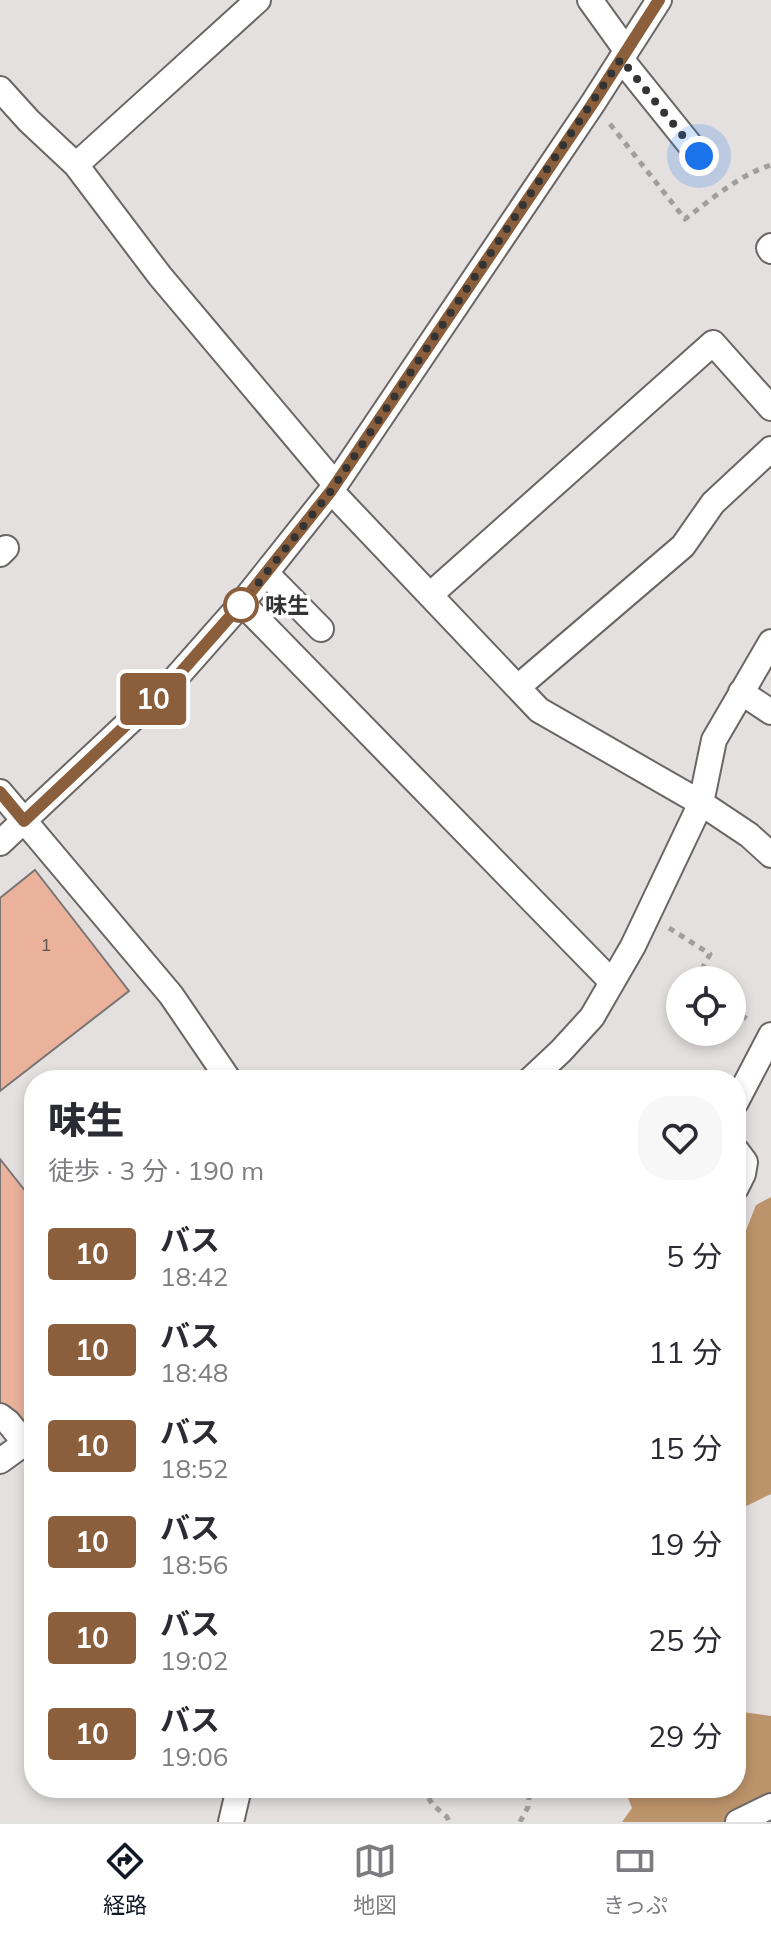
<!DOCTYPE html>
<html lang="ja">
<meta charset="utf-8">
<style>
:root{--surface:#fff;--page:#f7f7f7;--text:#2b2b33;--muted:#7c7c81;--line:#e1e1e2;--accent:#111827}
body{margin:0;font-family:Mulish,"Noto Sans JP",sans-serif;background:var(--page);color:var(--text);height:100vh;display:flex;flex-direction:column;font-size:30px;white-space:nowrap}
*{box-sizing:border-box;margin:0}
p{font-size:26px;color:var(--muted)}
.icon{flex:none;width:44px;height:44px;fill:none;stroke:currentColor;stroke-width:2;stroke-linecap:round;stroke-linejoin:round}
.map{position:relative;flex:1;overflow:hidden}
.side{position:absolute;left:24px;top:1070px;width:722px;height:728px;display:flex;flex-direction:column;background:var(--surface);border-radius:32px;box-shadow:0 4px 12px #0003}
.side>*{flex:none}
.badge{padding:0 16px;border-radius:6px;font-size:28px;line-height:52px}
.buttons{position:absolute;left:666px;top:966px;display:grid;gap:16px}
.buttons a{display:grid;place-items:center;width:80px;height:80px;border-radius:50%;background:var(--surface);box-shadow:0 4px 12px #0003;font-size:40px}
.you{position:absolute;width:40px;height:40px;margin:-20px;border:6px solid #fff;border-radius:50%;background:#1a73e8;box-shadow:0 0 0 12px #1a73e833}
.map>.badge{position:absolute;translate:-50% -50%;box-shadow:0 0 0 4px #fff}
.round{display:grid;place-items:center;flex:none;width:84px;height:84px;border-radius:32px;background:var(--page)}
.summary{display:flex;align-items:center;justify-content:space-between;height:136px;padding:0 24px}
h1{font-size:38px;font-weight:800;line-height:60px}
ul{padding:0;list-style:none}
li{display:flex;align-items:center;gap:24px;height:96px;padding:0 24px}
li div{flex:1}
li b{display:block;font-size:30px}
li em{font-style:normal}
li .badge{min-width:88px;font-weight:700;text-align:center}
.dock{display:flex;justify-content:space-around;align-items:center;height:112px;border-top:2px solid var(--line);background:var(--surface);font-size:22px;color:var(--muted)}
.dock a{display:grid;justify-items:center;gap:4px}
.dock .selected{color:var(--accent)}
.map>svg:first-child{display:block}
</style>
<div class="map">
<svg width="771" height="1822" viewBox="0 0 771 1822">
<rect width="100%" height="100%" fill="#e4e0e0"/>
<path fill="#bc946b" d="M 771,1197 L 771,1494 L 736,1511 L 736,1245 L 743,1238 L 756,1205 Z
M 736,1711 L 771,1716 L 771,1812 L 761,1822 L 622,1822 L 632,1808 L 624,1788 L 736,1788 Z"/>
<path fill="#eab29b" stroke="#787574" stroke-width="2" d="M 35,870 L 129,991 L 0,1091 L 0,898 Z
M 0,1159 L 34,1202 L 34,1436 L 0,1412 Z"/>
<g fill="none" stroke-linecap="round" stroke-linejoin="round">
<g stroke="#6a6666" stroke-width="28">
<path id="minor" d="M 590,0 L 626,50
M 621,59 L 699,156
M 0,89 L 29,121 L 76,165 L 160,276 L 335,484
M 76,165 L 258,0
M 771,246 L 769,248 L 771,251
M 331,491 L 539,710 L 701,803 L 749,835 L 771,855
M 0,554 L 6,548
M 266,573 L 321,629
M 430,595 L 713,343 L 771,408
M 242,603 L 612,982
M 518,687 L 683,546 L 713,503 L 771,449
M 741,692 L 771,712
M 0,792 L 171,995 L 229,1080
M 0,843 L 174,680 L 242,603 L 331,491 L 593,103 L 659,0
M 530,1080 L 561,1051 L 592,1017 L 633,946 L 701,803 L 714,740 L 771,642
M 736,1102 L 771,1035
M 736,1150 L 745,1162 L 743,1174 L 736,1188
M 0,1416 L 8,1422 L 25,1443 L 0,1461
M 231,1822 L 239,1788
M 738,1822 L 771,1806"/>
</g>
<path stroke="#a19e9e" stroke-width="5" stroke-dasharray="6 6" stroke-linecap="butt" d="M 610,124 L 685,219 C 712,199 739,175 771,165
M 669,928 L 710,954 L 696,980
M 732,1008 L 751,1022
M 422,1788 L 433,1805 L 447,1817 L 449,1822
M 520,1822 L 528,1807 L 530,1788"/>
<use href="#minor" stroke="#fff" stroke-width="24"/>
</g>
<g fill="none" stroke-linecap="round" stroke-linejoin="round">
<g stroke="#fff" stroke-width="18">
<path id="line" d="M 0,792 L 24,821 L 174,680 L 242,603 L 331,491 L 593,103 L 659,0"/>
</g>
<use href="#line" stroke="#8b5e3c" stroke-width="12"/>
<path stroke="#353434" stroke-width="8" stroke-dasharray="0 14.4" d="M 241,605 L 331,491 L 621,59 L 699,156"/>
</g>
<circle fill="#fff" stroke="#8b5e3c" stroke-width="4" cx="241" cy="605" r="16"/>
<g text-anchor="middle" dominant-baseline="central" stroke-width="7" stroke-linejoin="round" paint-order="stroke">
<g font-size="18" fill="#62544e">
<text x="46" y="944">1</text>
</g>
<g font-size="22" font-weight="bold" fill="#353434" stroke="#fff" text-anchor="start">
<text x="265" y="605">味生</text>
</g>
</g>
</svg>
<div class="buttons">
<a><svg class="icon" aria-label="locate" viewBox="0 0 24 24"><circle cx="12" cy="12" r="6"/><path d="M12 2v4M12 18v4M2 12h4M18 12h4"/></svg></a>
</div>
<div class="you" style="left:699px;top:156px"></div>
<b class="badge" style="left:153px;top:699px;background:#8b5e3c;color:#fff">10</b>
<section class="side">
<div class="summary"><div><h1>味生</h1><p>徒歩 · 3 分 · 190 m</p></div><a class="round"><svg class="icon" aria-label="heart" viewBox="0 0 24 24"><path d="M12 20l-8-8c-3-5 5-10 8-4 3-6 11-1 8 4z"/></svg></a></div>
<ul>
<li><span class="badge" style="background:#8b5e3c;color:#fff">10</span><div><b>バス</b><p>18:42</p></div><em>5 分</em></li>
<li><span class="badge" style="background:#8b5e3c;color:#fff">10</span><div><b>バス</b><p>18:48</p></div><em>11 分</em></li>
<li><span class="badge" style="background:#8b5e3c;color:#fff">10</span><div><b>バス</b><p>18:52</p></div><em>15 分</em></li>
<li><span class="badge" style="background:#8b5e3c;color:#fff">10</span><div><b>バス</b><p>18:56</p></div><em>19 分</em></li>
<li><span class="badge" style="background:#8b5e3c;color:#fff">10</span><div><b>バス</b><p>19:02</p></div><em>25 分</em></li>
<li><span class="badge" style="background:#8b5e3c;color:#fff">10</span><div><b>バス</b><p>19:06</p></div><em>29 分</em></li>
</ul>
</section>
</div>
<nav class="dock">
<a class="selected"><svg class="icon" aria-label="directions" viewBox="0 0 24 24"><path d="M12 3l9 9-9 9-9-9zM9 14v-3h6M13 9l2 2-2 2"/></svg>経路</a>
<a><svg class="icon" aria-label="map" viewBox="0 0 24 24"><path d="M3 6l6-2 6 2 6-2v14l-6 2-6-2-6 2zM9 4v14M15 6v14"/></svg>地図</a>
<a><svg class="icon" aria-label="tickets" viewBox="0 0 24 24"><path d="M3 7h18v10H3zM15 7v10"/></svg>きっぷ</a>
</nav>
